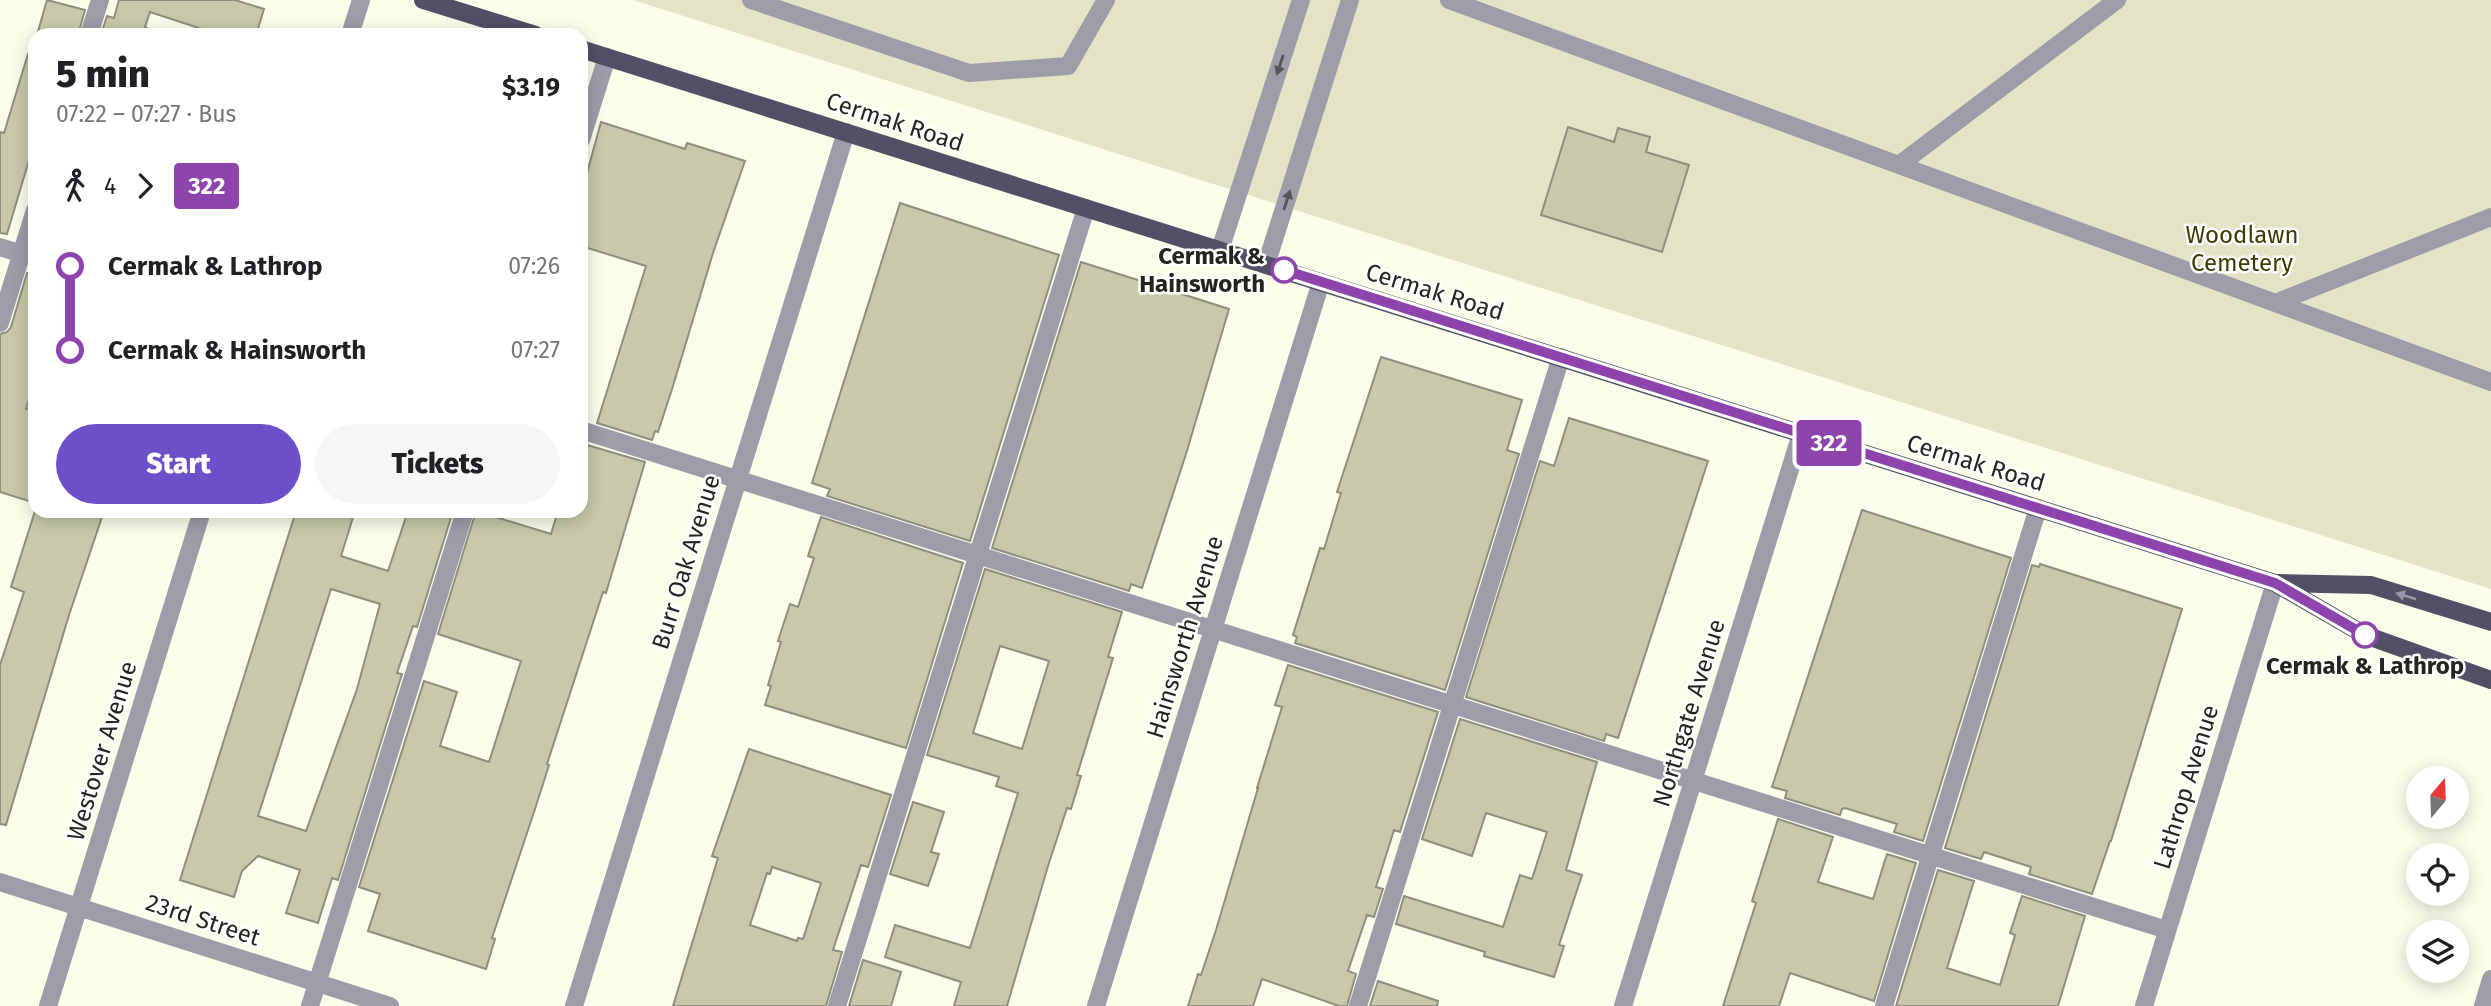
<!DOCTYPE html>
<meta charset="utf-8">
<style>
:root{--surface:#fff;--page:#f6f6f6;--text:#202124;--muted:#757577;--accent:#6c50c9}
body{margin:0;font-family:"Fira Sans",sans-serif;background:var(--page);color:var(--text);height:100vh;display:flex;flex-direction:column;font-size:26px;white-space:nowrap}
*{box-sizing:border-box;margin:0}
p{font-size:23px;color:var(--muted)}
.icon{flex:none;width:38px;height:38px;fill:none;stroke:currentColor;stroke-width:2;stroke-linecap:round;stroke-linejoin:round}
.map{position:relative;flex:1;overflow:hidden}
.side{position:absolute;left:28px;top:28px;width:560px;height:490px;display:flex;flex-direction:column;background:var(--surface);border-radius:21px;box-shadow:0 4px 18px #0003}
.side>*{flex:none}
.badge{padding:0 14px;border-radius:5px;font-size:24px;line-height:46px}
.needle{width:46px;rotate:19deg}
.fabs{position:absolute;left:2406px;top:766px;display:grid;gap:14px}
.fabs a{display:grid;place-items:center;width:63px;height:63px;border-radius:50%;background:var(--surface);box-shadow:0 4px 18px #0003;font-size:35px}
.map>.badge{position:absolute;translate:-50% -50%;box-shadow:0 0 0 4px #fff}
.legs{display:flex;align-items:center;gap:10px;height:77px;padding:0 28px;font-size:23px}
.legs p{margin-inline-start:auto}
.overview{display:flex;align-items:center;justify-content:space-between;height:119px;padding:0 28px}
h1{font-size:38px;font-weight:800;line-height:52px}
.action{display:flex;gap:14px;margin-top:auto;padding:14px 28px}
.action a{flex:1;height:80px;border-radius:42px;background:var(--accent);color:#fff;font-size:28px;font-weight:800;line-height:80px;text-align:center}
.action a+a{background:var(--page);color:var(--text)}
ul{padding:0 28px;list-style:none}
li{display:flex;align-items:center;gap:24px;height:84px;font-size:26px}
li i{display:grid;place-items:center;width:10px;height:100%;margin:0 9px;background:currentColor}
li i::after{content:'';width:18px;height:18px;margin:-9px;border:5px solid;border-radius:50%;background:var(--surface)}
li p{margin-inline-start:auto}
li:first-child i{background:linear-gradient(#0000 50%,currentColor 0)}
li:last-child i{background:linear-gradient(currentColor 50%,#0000 0)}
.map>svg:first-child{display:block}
</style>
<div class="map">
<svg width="2491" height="1006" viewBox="0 0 2491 1006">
<rect width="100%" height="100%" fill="#fbfcea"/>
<path fill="#e3e4c5" d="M 633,0 L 2491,0 L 2491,589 Z"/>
<path fill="#c7c9a9" stroke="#8e8f80" stroke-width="2" fill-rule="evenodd" d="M 47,0 L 85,10 L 78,35 L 37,35 Z
M 119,0 L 235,0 L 264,9 L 256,35 L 220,35 L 150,12 L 145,27 L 147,28 L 146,35 L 101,35 L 107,16 L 114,18 Z
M 28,54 L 35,55 L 35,140 L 7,234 L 0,233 L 0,132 L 4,133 Z
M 601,122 L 685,149 L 687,143 L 745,161 L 713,253 L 673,386 L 658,432 L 655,431 L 652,440 L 597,423 L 646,266 L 581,246 L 581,195 Z
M 1568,127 L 1614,142 L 1618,128 L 1650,137 L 1646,152 L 1689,165 L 1662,252 L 1541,215 Z
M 900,203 L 1059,255 L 970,541 L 827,496 L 830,489 L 812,483 Z
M 1081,262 L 1229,309 L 1186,454 L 1142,588 L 1131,584 L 1129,591 L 992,548 Z
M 27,273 L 35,276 L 35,381 L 26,409 L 35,410 L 35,503 L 0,492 L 0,334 L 7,332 L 11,327 Z
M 1381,357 L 1522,400 L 1507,450 L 1519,454 L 1445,690 L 1295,643 L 1297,637 L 1293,635 L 1320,548 L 1324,549 L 1341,493 L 1337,492 Z
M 1569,418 L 1708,461 L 1618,738 L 1606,734 L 1604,741 L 1466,697 L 1540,461 L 1554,466 Z
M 587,445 L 645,462 L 606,593 L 603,592 L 547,764 L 549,765 L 535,809 L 492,938 L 495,939 L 486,969 L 368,931 L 380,894 L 359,887 L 424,681 L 457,692 L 440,746 L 489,762 L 521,661 L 438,634 L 476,511 L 551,534 L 558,511 L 581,511 L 581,463 Z
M 1862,510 L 2011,558 L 1923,841 L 1894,832 L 1897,824 L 1845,808 L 1842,809 L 1840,815 L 1785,798 L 1787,791 L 1772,787 Z
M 35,511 L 104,511 L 69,615 L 6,825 L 0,824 L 0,665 L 24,592 L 11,587 Z
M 296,511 L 355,511 L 341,556 L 388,571 L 408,511 L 453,511 L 417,627 L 413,626 L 397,673 L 402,674 L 338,880 L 332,878 L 318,923 L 286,913 L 300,870 L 258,856 L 242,871 L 234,897 L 180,880 ZM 331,589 L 380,604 L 357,689 L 306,831 L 258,816 Z
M 821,517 L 963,563 L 906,748 L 765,705 L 771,686 L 768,685 L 781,642 L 778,641 L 790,604 L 798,607 L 814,558 L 808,556 Z
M 2040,564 L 2182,609 L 2111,841 L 2110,841 L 2092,894 L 2029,874 L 2031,867 L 1984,852 L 1981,859 L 1945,848 L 2032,565 L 2039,567 Z
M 985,569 L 1122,612 L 1108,657 L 1113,658 L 1077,775 L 1081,776 L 1071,809 L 1067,808 L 1048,866 L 1007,1006 L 954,1006 L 961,982 L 885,957 L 895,925 L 970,948 L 1018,793 L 996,786 L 999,777 L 927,755 ZM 1000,646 L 1049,661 L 1022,749 L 973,733 Z
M 1288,665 L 1438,712 L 1400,832 L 1394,830 L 1376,887 L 1383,889 L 1374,917 L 1367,915 L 1348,971 L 1356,974 L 1347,1006 L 1339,1006 L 1262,979 L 1253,1006 L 1188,1006 L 1198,974 L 1201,975 L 1216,930 L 1258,788 L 1257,788 L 1282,707 L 1275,705 Z
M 1460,719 L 1597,762 L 1566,870 L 1582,875 L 1559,945 L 1564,946 L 1554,977 L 1484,956 L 1485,952 L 1396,924 L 1404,896 L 1503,927 L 1520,875 L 1532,879 L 1547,832 L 1486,813 L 1472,856 L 1422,839 Z
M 749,749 L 891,795 L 868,867 L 861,865 L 833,950 L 842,952 L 826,1006 L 673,1006 L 718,858 L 712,856 ZM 772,867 L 821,883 L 803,939 L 798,938 L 797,941 L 750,925 L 767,873 L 770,874 Z
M 913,802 L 944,812 L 931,852 L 939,854 L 928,886 L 890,874 Z
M 1778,819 L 1833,837 L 1818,882 L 1873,899 L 1887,854 L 1916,863 L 1874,1001 L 1790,973 L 1779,1006 L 1723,1006 L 1756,903 L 1752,901 Z
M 1938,870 L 1974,881 L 1947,968 L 2000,985 L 2015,935 L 2010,933 L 2022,896 L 2085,916 L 2058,1006 L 1896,1006 Z
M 863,960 L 901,972 L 891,1006 L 849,1006 Z
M 1378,981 L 1438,1001 L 1437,1006 L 1370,1006 Z"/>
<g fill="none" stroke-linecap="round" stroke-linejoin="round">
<path stroke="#9d9ca9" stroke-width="18" d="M 751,0 L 969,73 L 1068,66 L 1106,0
M 1449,0 L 2491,382
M 89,35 L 100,0
M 350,35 L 361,0
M 581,140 L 607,57
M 1899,165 L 2117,0
M 0,247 L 35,258
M 1220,250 L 1301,0
M 1266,265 L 1350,0
M 2275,303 L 2491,217
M 0,323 L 35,210
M 581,430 L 2167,930
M 0,882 L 390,1006
M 48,1006 L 202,511
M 310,1006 L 465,511
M 574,1006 L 846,132
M 837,1006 L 1086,208
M 1096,1006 L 1321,282
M 1358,1006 L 1561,357
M 1623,1006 L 1801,434
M 1884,1006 L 2038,508
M 2144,1006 L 2275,583
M 2483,1006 L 2491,979"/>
<path stroke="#525066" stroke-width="18" d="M 423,0 L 536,35
M 581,49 L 2275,583 L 2365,635 L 2491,680
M 2278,583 L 2371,585 L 2491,622"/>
</g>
<defs><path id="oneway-solid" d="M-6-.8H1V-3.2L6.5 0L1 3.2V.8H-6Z" transform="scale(1.75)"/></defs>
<g fill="#555556">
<use href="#oneway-solid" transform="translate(1280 65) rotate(108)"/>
<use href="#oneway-solid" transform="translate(1287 200) rotate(-72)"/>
</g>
<use fill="#9796a3" href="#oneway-solid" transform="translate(2406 596) rotate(-163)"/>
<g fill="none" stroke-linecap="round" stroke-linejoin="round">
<g stroke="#fff" stroke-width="16">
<path id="line-1" d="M 1284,270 L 2275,583 L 2365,635"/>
</g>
<use href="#line-1" stroke="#8e44ad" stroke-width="10"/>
</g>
<g fill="#fff" stroke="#8e44ad" stroke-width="3.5">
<circle cx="1284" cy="270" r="12"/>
<circle cx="2365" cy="635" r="12"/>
</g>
<g text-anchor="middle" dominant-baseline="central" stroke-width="5" stroke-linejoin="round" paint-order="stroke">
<g font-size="24" fill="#25251f" stroke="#fff">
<text transform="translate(895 122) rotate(18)">Cermak Road</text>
<text transform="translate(1435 292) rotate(17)">Cermak Road</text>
<text transform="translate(1976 463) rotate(17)">Cermak Road</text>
<text transform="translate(686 562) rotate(-73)">Burr Oak Avenue</text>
<text transform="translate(1185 637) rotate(-73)">Hainsworth Avenue</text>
<text transform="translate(1689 713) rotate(-73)">Northgate Avenue</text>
<text transform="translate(102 751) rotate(-73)">Westover Avenue</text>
<text transform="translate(2186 787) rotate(-73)">Lathrop Avenue</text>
<text transform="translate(203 920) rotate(18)">23rd Street</text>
</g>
<g font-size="24" fill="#3c3c03" stroke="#fff">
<text x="2242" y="235">Woodlawn<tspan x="2242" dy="28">Cemetery</tspan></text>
</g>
<g font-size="24" font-weight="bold" fill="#25251f" stroke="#fff" text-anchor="end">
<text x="1265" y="256">Cermak &amp;<tspan x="1265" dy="28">Hainsworth</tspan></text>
<text x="2365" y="666" text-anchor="middle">Cermak &amp; Lathrop</text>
</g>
</g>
</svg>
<div class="fabs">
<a><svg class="needle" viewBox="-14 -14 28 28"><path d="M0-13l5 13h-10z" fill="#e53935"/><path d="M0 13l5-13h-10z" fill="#757577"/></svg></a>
<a><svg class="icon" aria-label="locate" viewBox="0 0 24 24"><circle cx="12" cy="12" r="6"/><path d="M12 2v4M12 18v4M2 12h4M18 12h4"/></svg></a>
<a><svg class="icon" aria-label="layers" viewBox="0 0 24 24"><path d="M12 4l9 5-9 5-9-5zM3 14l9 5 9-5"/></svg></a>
</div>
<b class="badge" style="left:1829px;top:443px;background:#8e44ad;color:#fff">322</b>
<section class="side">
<div class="overview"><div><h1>5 min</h1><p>07:22 – 07:27 · Bus</p></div><b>$3.19</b></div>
<div class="legs"><svg class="icon" aria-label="walk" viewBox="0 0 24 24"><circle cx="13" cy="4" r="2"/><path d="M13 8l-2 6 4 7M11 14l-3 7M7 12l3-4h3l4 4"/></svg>4<svg class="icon" aria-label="forward" viewBox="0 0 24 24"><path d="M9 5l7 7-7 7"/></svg><b class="badge" style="background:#8e44ad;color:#fff">322</b></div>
<ul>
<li><i style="color:#8e44ad"></i><b>Cermak &amp; Lathrop</b><p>07:26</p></li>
<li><i style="color:#8e44ad"></i><b>Cermak &amp; Hainsworth</b><p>07:27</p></li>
</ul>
<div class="action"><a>Start</a><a>Tickets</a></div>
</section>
</div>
